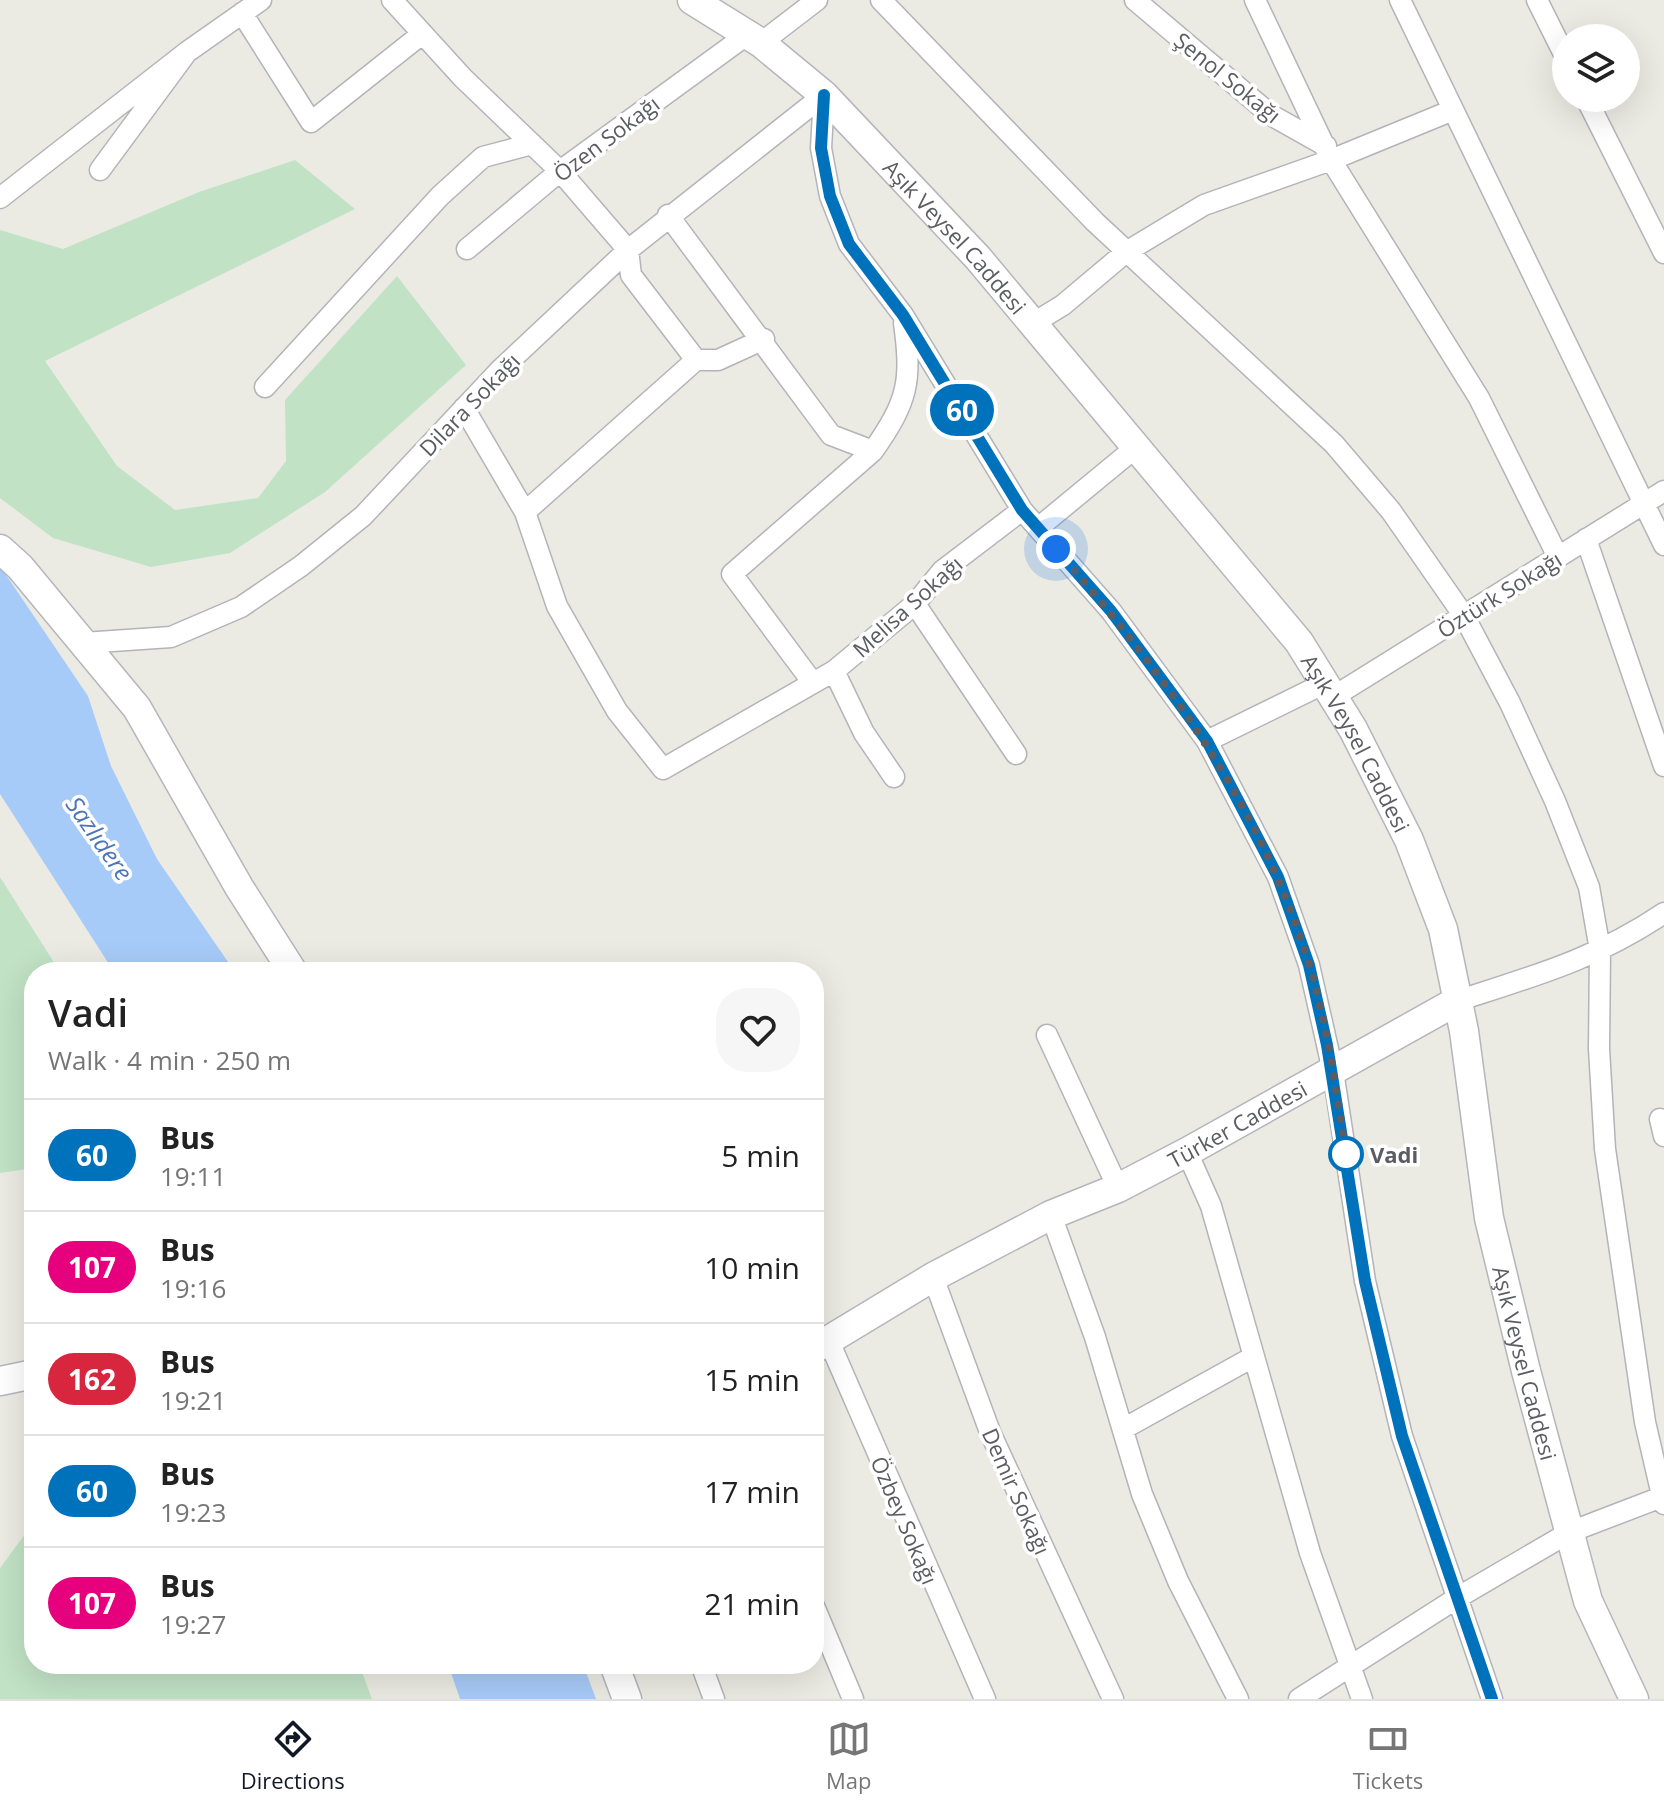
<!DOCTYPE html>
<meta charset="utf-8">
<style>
:root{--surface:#fff;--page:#f6f6f6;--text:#222;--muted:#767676;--line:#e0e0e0;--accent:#111827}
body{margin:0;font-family:"Open Sans",sans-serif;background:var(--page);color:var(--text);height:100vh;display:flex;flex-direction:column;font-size:30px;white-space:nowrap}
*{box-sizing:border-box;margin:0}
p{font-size:26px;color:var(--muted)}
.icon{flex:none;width:44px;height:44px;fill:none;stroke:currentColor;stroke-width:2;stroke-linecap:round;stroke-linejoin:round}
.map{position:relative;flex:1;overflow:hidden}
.details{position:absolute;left:24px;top:962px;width:800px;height:712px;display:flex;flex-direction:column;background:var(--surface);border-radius:32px;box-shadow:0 8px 32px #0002}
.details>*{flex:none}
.badge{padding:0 16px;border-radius:26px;font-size:28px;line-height:52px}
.tools{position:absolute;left:1552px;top:24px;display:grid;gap:16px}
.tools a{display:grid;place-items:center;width:88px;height:88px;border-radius:50%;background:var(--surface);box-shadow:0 8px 32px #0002;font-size:40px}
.you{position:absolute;width:40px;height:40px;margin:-20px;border:6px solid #fff;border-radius:50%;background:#1a73e8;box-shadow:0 0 0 12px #1a73e833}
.map>.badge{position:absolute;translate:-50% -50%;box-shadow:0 0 0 4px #fff}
.round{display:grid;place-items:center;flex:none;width:84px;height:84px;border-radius:32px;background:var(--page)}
.head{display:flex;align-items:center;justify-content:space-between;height:136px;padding:0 24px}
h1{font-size:38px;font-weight:600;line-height:60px}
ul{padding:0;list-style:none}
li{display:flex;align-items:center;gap:24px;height:112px;padding:0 24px;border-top:2px solid var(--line)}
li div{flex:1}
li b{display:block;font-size:30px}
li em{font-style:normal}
li .badge{min-width:88px;font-weight:700;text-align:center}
.tab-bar{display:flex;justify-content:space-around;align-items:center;height:112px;border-top:2px solid var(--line);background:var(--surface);font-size:22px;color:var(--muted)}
.tab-bar a{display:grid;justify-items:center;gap:4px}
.tab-bar .active{color:var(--accent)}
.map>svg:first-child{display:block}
</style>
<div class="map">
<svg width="1664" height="1699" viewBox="0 0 1664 1699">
<rect width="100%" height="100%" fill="#ecebe3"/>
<path fill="#c1e2c5" d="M 295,160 L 355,209 L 45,361 L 117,466 L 175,510 L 258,498 L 286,461 L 285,400 L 397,276 L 466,365 L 325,492 L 230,553 L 151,567 L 53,538 L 0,498 L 0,230 L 63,249 L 199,192 Z
M 0,877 L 60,972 L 34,972 L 34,1168 L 0,1173 Z
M 34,1522 L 34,1664 L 359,1664 L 372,1699 L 0,1699 L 0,1568 Z"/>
<path fill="#a7cbf8" d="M 0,566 L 88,696 L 111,766 L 157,859 L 235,972 L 114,972 L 0,794 Z
M 448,1664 L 583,1664 L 596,1699 L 460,1699 Z"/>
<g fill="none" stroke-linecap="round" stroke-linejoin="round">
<g stroke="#b3b4b9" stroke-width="23">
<path id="street" d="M 392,0 L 463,78 L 560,171 L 628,250 L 631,275 L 696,360
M 881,0 L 1095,222 L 1334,444 L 1391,511 L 1464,616 L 1510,703 L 1555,801 L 1589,887 L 1600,950 L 1599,1049 L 1605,1149 L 1645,1422 L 1664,1504
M 1135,0 L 1271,115 L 1326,146
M 1255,0 L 1331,160 L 1479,398 L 1558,557
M 1400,0 L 1664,545
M 1537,0 L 1566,58
M 242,13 L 311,122 L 422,34
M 761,43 L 817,0
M 824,95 L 821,148 L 830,196 L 849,244 L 903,315 L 1022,510 L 1111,611 L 1207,741 L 1278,877 L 1309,965 L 1333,1071 L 1365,1281 L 1402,1436 L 1492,1699
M 1586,98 L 1664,253
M 100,170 L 187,52 L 261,0
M 0,198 L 187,52
M 668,215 L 831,435 L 873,451
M 467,249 L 560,171 L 748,34
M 1032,324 L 1063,305 L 1126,252 L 1204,205 L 1331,160 L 1453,110
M 265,387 L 440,196 L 483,157 L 532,144
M 464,408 L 525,512 L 557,606 L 617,711 L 663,769 L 834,671 L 915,604 L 942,571 L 1022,510
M 525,512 L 696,360 L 718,360 L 764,339
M 1038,528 L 1135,448
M 1586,539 L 1664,766
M 915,604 L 1016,754
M 83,643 L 171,637 L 241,607 L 301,566 L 363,516 L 499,371 L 628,250 L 824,95
M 834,671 L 864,733 L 894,777
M 813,683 L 732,574 L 873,451 C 908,401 912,382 904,323
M 1333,697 L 1664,491
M 1207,741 L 1325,683
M 1457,1001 C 1534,976 1596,959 1664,913
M 1047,1035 L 1118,1188
M 1660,1119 L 1664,1136
M 1187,1152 L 1211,1206 L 1310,1553 L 1362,1699
M 1051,1215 L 1095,1337 L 1142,1494 L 1178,1581 L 1238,1699
M 933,1277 L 990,1432 L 1113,1699
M 828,1339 L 985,1699
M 1123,1429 L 1253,1357
M 814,1606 L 853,1699
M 701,1664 L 714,1699
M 1299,1699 L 1457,1598 L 1570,1532 L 1664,1496"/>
</g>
<g stroke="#b4b6bc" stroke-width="31">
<g id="secondary">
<path id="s1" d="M 692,0 L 761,43 L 824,95 L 978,258 L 1299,642 L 1353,729 L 1409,840 L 1443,929 L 1464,1031 L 1489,1218 L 1526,1371 L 1588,1601 L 1634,1699"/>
<path d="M 0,549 L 20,567 L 137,708 L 239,887 L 293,972"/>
<path id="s2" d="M 814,1349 L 933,1277 L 1051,1215 L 1118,1188 L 1187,1152 L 1457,1001"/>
<path d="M 0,1381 L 34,1374"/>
<path d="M 614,1664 L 627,1699"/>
</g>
</g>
<use href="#street" stroke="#fff" stroke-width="20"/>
<use href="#secondary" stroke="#fff" stroke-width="28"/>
</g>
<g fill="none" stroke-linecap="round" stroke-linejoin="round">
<g stroke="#fff" stroke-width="18">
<path id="line" d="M 824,95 L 821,148 L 830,196 L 849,244 L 903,315 L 1022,510 L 1111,611 L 1207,741 L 1278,877 L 1309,965 L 1327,1045 L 1365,1281 L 1402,1436 L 1492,1699"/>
</g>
<use href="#line" stroke="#0072bc" stroke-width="12"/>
<path stroke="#5b5d62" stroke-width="8" stroke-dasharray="0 14.4" d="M 1056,549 C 1164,673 1261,805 1309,964 C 1329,1030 1337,1099 1348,1166 L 1346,1154"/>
</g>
<circle fill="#fff" stroke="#0072bc" stroke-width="4" cx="1346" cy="1154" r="16"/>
<g text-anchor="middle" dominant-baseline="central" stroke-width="7" stroke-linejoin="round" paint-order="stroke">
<g font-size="22" fill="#5b5d62" stroke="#fff">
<text transform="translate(1228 77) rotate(39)">Şenol Sokağı</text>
<text transform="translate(606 138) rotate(-37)">Özen Sokağı</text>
<text stroke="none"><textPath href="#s1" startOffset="356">Aşık Veysel Caddesi</textPath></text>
<text transform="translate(469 404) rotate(-46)">Dilara Sokağı</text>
<text transform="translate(1499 594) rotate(-32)">Öztürk Sokağı</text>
<text transform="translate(907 606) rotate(-42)">Melisa Sokağı</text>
<text stroke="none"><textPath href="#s1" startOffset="1004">Aşık Veysel Caddesi</textPath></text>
<text stroke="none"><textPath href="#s2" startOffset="480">Türker Caddesi</textPath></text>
<text stroke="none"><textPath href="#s1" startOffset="1652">Aşık Veysel Caddesi</textPath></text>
<text transform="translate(1017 1491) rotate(66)">Demir Sokağı</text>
<text transform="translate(905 1520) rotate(67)">Özbey Sokağı</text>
</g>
<g font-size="22" font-weight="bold" fill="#5b5d62" stroke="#fff" text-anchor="start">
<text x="1370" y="1154">Vadi</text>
</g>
<g font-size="24" font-style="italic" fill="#4c74b9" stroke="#fff">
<text transform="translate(100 838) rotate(55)">Sazlıdere</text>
</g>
</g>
</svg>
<div class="tools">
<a><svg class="icon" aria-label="layers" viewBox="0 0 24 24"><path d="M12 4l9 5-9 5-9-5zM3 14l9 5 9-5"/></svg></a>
</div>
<div class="you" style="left:1056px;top:549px"></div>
<b class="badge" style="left:962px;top:410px;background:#0072bc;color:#fff">60</b>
<section class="details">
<div class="head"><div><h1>Vadi</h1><p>Walk · 4 min · 250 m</p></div><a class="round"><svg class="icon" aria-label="heart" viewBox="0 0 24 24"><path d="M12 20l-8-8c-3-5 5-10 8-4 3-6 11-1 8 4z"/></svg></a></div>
<ul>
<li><span class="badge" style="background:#0072bc;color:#fff">60</span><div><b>Bus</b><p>19:11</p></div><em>5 min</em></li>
<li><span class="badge" style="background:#e6007e;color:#fff">107</span><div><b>Bus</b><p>19:16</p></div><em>10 min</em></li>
<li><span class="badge" style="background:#d7263d;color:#fff">162</span><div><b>Bus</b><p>19:21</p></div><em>15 min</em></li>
<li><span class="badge" style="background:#0072bc;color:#fff">60</span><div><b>Bus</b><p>19:23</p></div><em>17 min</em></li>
<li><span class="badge" style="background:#e6007e;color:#fff">107</span><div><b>Bus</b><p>19:27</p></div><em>21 min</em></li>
</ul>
</section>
</div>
<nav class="tab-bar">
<a class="active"><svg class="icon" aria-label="directions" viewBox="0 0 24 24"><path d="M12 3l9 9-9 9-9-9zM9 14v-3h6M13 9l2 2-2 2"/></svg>Directions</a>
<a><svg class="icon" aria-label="map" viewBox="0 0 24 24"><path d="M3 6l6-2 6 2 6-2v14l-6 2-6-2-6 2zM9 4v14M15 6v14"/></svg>Map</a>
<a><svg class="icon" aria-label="tickets" viewBox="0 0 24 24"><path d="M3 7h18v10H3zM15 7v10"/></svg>Tickets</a>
</nav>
